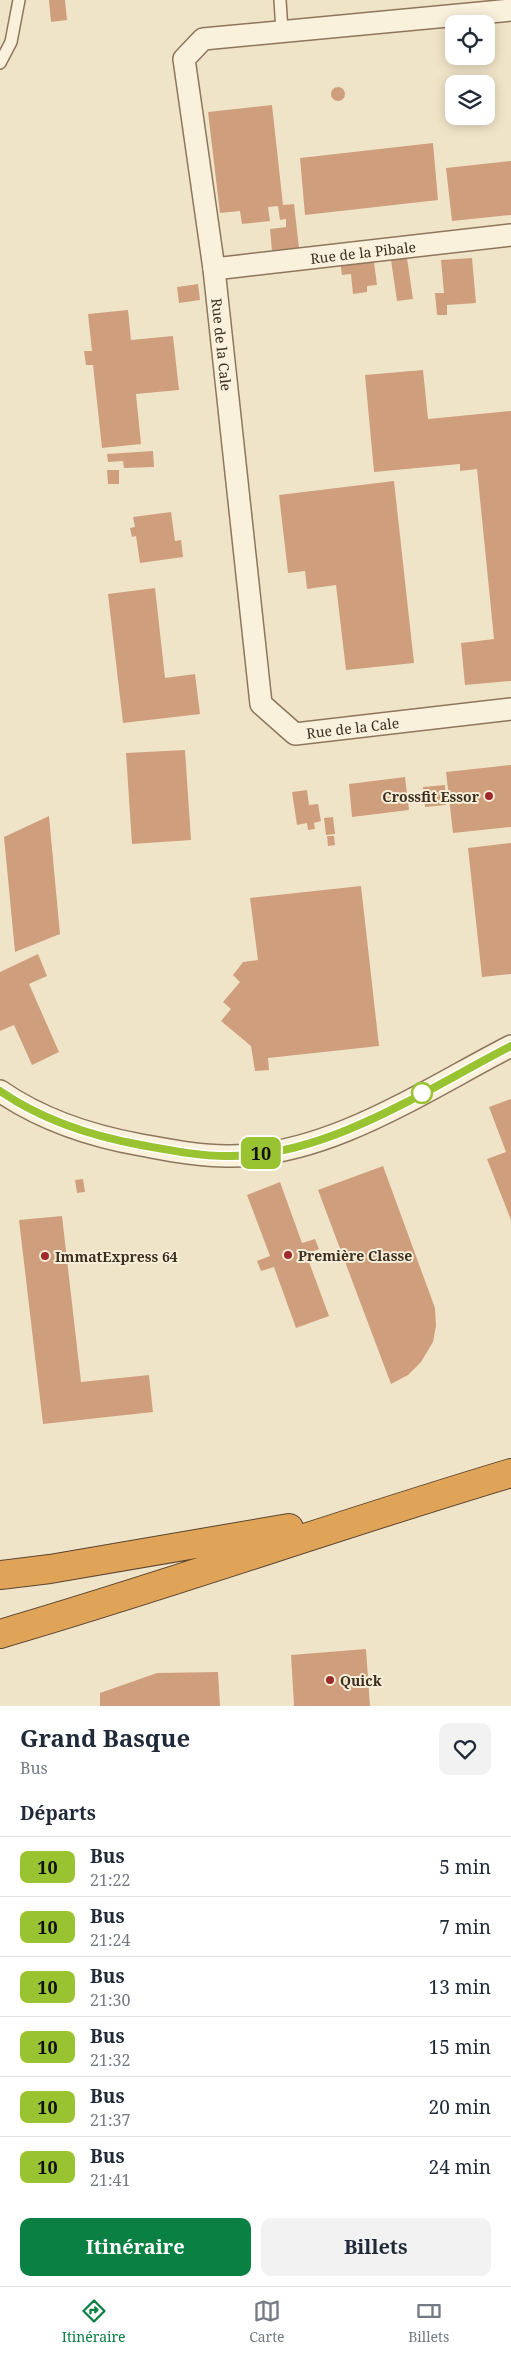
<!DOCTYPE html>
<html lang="fr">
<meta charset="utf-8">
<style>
:root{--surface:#fff;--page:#f2f2f3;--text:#1f2937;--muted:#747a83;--line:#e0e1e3;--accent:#0b8043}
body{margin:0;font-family:"Noto Serif",serif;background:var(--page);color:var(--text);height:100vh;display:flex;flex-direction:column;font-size:19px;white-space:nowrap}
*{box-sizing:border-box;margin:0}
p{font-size:16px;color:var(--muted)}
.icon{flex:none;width:28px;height:28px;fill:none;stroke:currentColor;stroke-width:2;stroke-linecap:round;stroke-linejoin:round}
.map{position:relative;height:1706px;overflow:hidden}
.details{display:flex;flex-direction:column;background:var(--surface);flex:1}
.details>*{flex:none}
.badge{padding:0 10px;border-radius:8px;font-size:18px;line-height:32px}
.fabs{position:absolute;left:445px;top:15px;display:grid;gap:10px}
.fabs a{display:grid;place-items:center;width:50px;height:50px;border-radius:10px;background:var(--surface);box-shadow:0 2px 12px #0003;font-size:25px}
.map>.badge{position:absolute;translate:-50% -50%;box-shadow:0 0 0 2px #fff}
h2{padding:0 20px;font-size:19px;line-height:45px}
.round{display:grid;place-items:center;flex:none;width:52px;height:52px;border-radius:10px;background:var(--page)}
.summary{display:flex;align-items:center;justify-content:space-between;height:85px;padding:0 20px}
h1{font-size:24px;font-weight:700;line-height:38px}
.button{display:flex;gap:10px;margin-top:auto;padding:10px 20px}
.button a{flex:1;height:58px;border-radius:10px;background:var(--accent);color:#fff;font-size:20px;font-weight:700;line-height:58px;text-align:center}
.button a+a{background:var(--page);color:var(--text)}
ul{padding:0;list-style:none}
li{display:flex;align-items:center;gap:15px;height:60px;padding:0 20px;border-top:1px solid var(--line)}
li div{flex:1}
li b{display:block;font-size:19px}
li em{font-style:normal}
li .badge{min-width:55px;font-weight:700;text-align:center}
.tabs{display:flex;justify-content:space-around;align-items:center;height:70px;border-top:1px solid var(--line);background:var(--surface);font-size:14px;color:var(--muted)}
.tabs a{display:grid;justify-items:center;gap:2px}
.tabs .selected{color:var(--accent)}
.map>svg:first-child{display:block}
</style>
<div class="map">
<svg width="511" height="1706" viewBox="0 0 511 1706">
<rect width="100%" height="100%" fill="#f0e4c8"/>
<path fill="#cf9f7d" d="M 49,0 L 65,0 L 67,20 L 51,22 Z
M331 94a7 7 0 1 1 14 0a7 7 0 1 1-14 0Z
M 272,105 L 283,205 L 294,204 L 299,248 L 272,251 L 270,229 L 286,227 L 286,219 L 280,220 L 278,206 L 268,207 L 270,221 L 242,224 L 240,211 L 220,213 L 208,112 Z
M 433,143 L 438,200 L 305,215 L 300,158 Z
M 511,161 L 511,215 L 452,221 L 446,168 Z
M 385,256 L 386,260 L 374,262 L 377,285 L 367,286 L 367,292 L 353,294 L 351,274 L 342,275 L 340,261 Z
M 407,258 L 413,299 L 397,301 L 391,260 Z
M 472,258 L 476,303 L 447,305 L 447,315 L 437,315 L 435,293 L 444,293 L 441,260 Z
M 198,284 L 200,300 L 179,303 L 177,287 Z
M 128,310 L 131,340 L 173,336 L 179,390 L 136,394 L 141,444 L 102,448 L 93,365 L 86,365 L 84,351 L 92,351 L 88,314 Z
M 423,370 L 428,419 L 511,411 L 511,681 L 465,685 L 461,643 L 494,639 L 477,469 L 460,471 L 460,464 L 374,472 L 365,375 Z
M 153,451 L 154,467 L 124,468 L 123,461 L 108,462 L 107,454 Z
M 107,470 L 119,470 L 119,484 L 108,484 Z
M 394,481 L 414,663 L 346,670 L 336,585 L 307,589 L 305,571 L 288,573 L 279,495 Z
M 171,512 L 175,541 L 181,540 L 183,557 L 140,563 L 136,536 L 132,537 L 130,528 L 135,527 L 133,517 Z
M 155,588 L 165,678 L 195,674 L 200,714 L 123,723 L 108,594 Z
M 185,750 L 191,840 L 132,844 L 126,753 Z
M 511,765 L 511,827 L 453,833 L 446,772 Z
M 405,777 L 409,810 L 352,817 L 349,784 Z
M 445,785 L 446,805 L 425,807 L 423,787 Z
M 307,790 L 309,805 L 318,804 L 321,821 L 314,823 L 315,829 L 308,830 L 307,823 L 297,825 L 292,792 Z
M 49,816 L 60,934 L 15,952 L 4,837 Z
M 333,817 L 335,834 L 326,835 L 324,818 Z
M 327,836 L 334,836 L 335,845 L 328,846 Z
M 511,843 L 511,974 L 482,977 L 468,848 Z
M 361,886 L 379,1046 L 268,1058 L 269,1070 L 255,1071 L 251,1046 L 221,1021 L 231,1009 L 223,1002 L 240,982 L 233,975 L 243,962 L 258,960 L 250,898 Z
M 38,954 L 47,976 L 29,984 L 59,1052 L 32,1065 L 14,1025 L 0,1031 L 0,972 Z
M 511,1099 L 511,1220 L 487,1159 L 506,1152 L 489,1107 Z
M 383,1166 L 435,1308 L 436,1326 L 433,1342 L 421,1362 L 408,1375 L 391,1384 L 318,1190 Z
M 83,1179 L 85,1192 L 77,1193 L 75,1180 Z
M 280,1182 L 302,1243 L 315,1239 L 319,1249 L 306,1254 L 329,1316 L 296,1328 L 274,1267 L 261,1271 L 257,1261 L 270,1256 L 247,1195 Z
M 62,1216 L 81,1382 L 149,1375 L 153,1412 L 43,1424 L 19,1220 Z
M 366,1649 L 370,1706 L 294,1706 L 291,1655 Z
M 218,1672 L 220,1706 L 100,1706 L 100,1693 L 157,1673 Z"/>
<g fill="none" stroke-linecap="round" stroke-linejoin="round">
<g stroke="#8d765c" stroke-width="14">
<path id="service" d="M 280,0 L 282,31
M 0,63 L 11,42 L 19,0"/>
</g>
<g stroke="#8d765c" stroke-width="24">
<g id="minor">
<path id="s1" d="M 511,10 L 203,39 L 184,59 L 214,269 L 261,704 L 295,734 L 511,709"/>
<path id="s2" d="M 214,269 L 511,235"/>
<path d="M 0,1091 C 42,1120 91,1136 141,1145 C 169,1150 198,1156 227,1156 C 327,1158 425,1090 511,1046"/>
</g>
</g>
<g stroke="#5b4430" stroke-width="30">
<path id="motorway" d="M 0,1575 L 50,1569 L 289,1528
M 0,1634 C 172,1584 340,1524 511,1473"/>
</g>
<use href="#service" stroke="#faf1dc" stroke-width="11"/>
<use href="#minor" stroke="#faf1dc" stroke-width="21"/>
<use href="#motorway" stroke="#e0a458" stroke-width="28"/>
</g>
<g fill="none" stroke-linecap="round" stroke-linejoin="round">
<g stroke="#fff" stroke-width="11">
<path id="line" d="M 0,1091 C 42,1120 91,1136 141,1145 C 169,1150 198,1156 227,1156 C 326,1158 425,1090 511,1046"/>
</g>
<use href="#line" stroke="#9ac331" stroke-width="8"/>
</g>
<g fill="#9e2a2b" stroke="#f7eed8" stroke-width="2">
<circle cx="489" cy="796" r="5"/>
<circle cx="288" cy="1255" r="5"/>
<circle cx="45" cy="1256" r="5"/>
<circle cx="330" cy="1680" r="5"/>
</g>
<circle fill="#fff" stroke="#9ac331" stroke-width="2.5" cx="422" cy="1093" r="10"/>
<g text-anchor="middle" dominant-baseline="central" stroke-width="4" stroke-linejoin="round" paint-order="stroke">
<g font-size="14" fill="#3d2e20" stroke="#f7eed8">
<text stroke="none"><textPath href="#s2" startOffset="150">Rue de la Pibale</textPath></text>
<text stroke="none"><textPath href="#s1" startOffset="625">Rue de la Cale</textPath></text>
<text stroke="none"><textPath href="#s1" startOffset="1090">Rue de la Cale</textPath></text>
</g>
<g font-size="14" font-weight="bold" fill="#3d2e20" stroke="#f7eed8" text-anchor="start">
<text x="479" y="796" text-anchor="end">Crossfit Essor</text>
<text x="298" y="1255">Première Classe</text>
<text x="55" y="1256">ImmatExpress 64</text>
<text x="340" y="1680">Quick</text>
</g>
</g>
</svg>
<div class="fabs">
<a><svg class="icon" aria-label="locate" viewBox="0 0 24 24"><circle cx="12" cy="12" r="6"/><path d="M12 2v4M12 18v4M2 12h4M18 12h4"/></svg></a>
<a><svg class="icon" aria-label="layers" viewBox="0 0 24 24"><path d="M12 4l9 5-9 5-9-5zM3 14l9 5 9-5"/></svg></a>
</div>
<b class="badge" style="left:261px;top:1153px;background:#9ac331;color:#111">10</b>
</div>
<section class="details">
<div class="summary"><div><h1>Grand Basque</h1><p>Bus</p></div><a class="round"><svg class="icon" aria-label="heart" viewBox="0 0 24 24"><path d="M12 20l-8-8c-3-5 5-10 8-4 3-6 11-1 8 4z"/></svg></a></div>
<h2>Départs</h2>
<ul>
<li><span class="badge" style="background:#9ac331;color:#111">10</span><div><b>Bus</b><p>21:22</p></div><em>5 min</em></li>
<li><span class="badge" style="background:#9ac331;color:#111">10</span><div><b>Bus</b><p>21:24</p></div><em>7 min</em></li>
<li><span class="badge" style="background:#9ac331;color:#111">10</span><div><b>Bus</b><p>21:30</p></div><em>13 min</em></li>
<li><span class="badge" style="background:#9ac331;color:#111">10</span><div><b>Bus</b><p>21:32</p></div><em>15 min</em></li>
<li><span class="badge" style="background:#9ac331;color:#111">10</span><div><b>Bus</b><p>21:37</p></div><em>20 min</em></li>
<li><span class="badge" style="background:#9ac331;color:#111">10</span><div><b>Bus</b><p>21:41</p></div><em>24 min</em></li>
</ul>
<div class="button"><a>Itinéraire</a><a>Billets</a></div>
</section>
<nav class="tabs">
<a class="selected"><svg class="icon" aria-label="directions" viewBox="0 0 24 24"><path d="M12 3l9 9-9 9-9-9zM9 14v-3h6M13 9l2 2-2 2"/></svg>Itinéraire</a>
<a><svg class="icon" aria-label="map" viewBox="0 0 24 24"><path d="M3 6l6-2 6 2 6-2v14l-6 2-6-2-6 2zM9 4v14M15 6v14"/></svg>Carte</a>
<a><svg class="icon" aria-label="tickets" viewBox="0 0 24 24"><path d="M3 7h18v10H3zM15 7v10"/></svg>Billets</a>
</nav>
